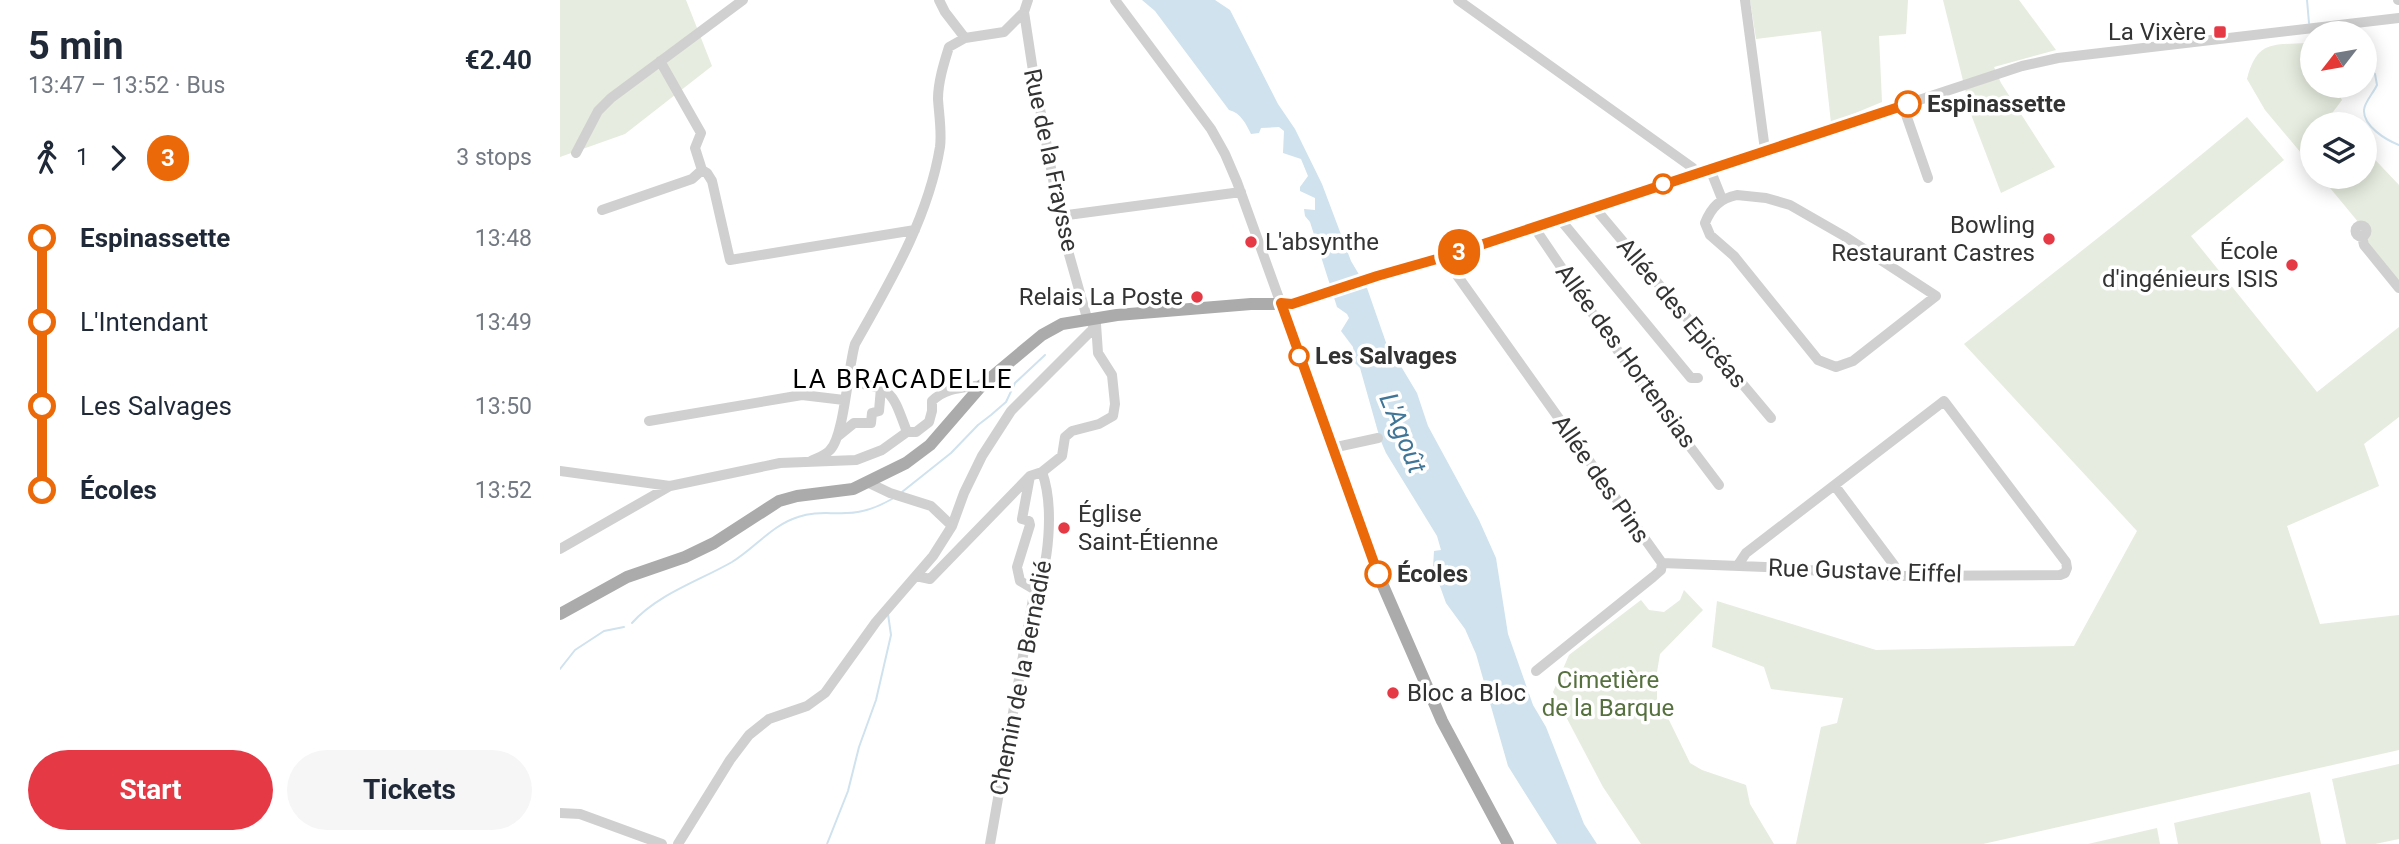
<!DOCTYPE html>
<meta charset="utf-8">
<style>
:root{--surface:#fff;--page:#f6f6f7;--text:#1f2937;--muted:#747a83;--accent:#e63946}
body{margin:0;font-family:Roboto,sans-serif;background:var(--page);color:var(--text);height:100vh;display:flex;flex-direction:column;font-size:26px;white-space:nowrap}
*{box-sizing:border-box;margin:0}
p{font-size:23px;color:var(--muted)}
.icon{flex:none;width:38px;height:38px;fill:none;stroke:currentColor;stroke-width:2;stroke-linecap:round;stroke-linejoin:round}
.map{position:relative;flex:1;overflow:hidden}
.panel{display:flex;flex-direction:column;background:var(--surface);width:560px}
.panel>*{flex:none}
.badge{padding:0 14px;border-radius:23px;font-size:24px;line-height:46px}
.needle{width:46px;rotate:239deg}
.tools{position:absolute;left:1740px;top:21px;display:grid;gap:14px}
.tools a{display:grid;place-items:center;width:77px;height:77px;border-radius:50%;background:var(--surface);box-shadow:0 4px 18px #0003;font-size:35px}
.map>.badge{position:absolute;translate:-50% -50%;box-shadow:0 0 0 4px #fff}
.legs{display:flex;align-items:center;gap:10px;height:77px;padding:0 28px;font-size:23px}
.legs p{margin-inline-start:auto}
.head{display:flex;align-items:center;justify-content:space-between;height:119px;padding:0 28px}
h1{font-size:38px;font-weight:700;line-height:52px}
.button{display:flex;gap:14px;margin-top:auto;padding:14px 28px}
.button a{flex:1;height:80px;border-radius:42px;background:var(--accent);color:#fff;font-size:28px;font-weight:700;line-height:80px;text-align:center}
.button a+a{background:var(--page);color:var(--text)}
ul{padding:0 28px;list-style:none}
li{display:flex;align-items:center;gap:24px;height:84px;font-size:26px}
li i{display:grid;place-items:center;width:10px;height:100%;margin:0 9px;background:currentColor}
li i::after{content:'';width:18px;height:18px;margin:-9px;border:5px solid;border-radius:50%;background:var(--surface)}
li p{margin-inline-start:auto}
li:first-child i{background:linear-gradient(#0000 50%,currentColor 0)}
li:last-child i{background:linear-gradient(currentColor 50%,#0000 0)}
main{display:flex;flex:1;min-height:0}
.map>svg:first-child{display:block}
</style>
<main>
<section class="panel">
<div class="head"><div><h1>5 min</h1><p>13:47 – 13:52 · Bus</p></div><b>€2.40</b></div>
<div class="legs"><svg class="icon" aria-label="walk" viewBox="0 0 24 24"><circle cx="13" cy="4" r="2"/><path d="M13 8l-2 6 4 7M11 14l-3 7M7 12l3-4h3l4 4"/></svg>1<svg class="icon" aria-label="forward" viewBox="0 0 24 24"><path d="M9 5l7 7-7 7"/></svg><b class="badge" style="background:#eb6909;color:#fff">3</b><p>3 stops</p></div>
<ul>
<li><i style="color:#eb6909"></i><b>Espinassette</b><p>13:48</p></li>
<li><i style="color:#eb6909"></i><span>L'Intendant</span><p>13:49</p></li>
<li><i style="color:#eb6909"></i><span>Les Salvages</span><p>13:50</p></li>
<li><i style="color:#eb6909"></i><b>Écoles</b><p>13:52</p></li>
</ul>
<div class="button"><a>Start</a><a>Tickets</a></div>
</section>
<div class="map">
<svg width="1839" height="844" viewBox="0 0 1839 844">
<rect width="100%" height="100%" fill="#fff"/>
<path fill="#e6ecdf" d="M 0,0 L 126,0 L 152,66 L 65,134 L 0,157 Z
M 1190,0 L 1348,0 L 1346,34 L 1319,36 L 1322,102 L 1271,123 L 1261,31 L 1196,39 Z
M 1383,0 L 1459,0 L 1496,50 L 1434,67 L 1441,83 L 1495,167 L 1441,193 L 1412,117 Z
M 1748,43 L 1752,49 L 1752,86 L 1774,86 L 1782,100 L 1770,116 L 1778,124 L 1752,124 L 1752,166 L 1705,110 L 1687,79 C 1697,40 1713,45 1748,43 Z
M 1687,117 L 1724,160 L 1631,236 L 1757,392 L 1839,327 L 1839,417 L 1804,444 L 1819,486 L 1727,526 L 1760,624 L 1839,615 L 1839,750 L 1423,844 L 1236,844 L 1261,727 L 1277,723 L 1283,698 L 1211,689 L 1204,667 L 1152,647 L 1157,601 L 1316,650 L 1514,646 L 1577,531 L 1404,344 C 1498,269 1594,195 1687,117 Z
M 1804,148 L 1839,185 L 1839,283 L 1808,244 L 1808,226 L 1799,223 L 1761,177 L 1804,177 Z
M 1124,590 L 1143,610 L 1100,654 L 1097,672 L 1097,703 L 1108,718 L 1130,763 L 1142,770 L 1186,785 L 1190,804 L 1214,844 L 1081,844 L 1043,787 L 993,692 L 1009,655 L 1081,600 L 1089,610 L 1104,612 L 1120,600 Z
M 1839,764 L 1839,839 L 1815,844 L 1786,844 L 1772,779 Z
M 1750,792 L 1761,844 L 1618,844 L 1614,823 Z
M 1597,828 L 1600,844 L 1528,844 Z"/>
<path fill="#cfe2ee" d="M 582,0 L 655,0 L 670,10 L 718,104 L 735,129 L 762,184 L 791,261 L 807,288 L 830,354 L 842,368 L 857,393 L 868,426 L 919,520 L 936,558 L 948,634 L 973,705 L 986,727 L 1024,824 L 1037,844 L 997,844 L 948,766 L 916,654 L 905,629 L 886,603 L 877,578 L 890,576 L 888,565 L 873,567 L 874,551 L 881,550 L 877,536 L 826,453 L 820,439 L 800,368 L 795,363 L 793,347 L 781,331 L 789,318 L 787,314 L 777,307 L 750,222 L 745,216 L 744,209 L 755,210 L 755,198 L 740,191 L 740,187 L 748,176 L 741,159 L 723,153 L 724,131 L 719,127 L 701,128 L 699,133 L 691,134 C 686,124 681,113 669,110 L 595,11 Z"/>
<g fill="none" stroke-linecap="round" stroke-linejoin="round">
<path stroke="#cfe2ee" stroke-width="2" d="M 1747,0 L 1749,23
M 1804,65 L 1815,74 L 1817,85 C 1814,92 1804,103 1804,110 C 1803,126 1826,140 1839,145
M 342,492 L 391,453 L 418,425 L 431,415 L 446,402 L 455,383 L 485,355
M 72,623 C 98,594 139,581 172,562 C 195,548 212,525 238,517 C 255,511 269,514 286,513 C 302,513 318,507 332,499
M 0,669 L 15,650 L 44,631 L 64,627
M 267,844 L 288,791 L 299,747 L 316,700 L 331,635 L 328,614"/>
<path stroke="#d0d0d0" stroke-width="10" d="M 379,0 L 385,12 L 405,38
M 468,0 L 464,12 L 473,71 L 503,233 L 527,318
M 555,0 L 651,129 L 665,154 L 677,182 L 721,304 L 729,304 L 884,257 L 1462,66 L 1498,58 L 1839,18
M 898,0 L 1133,168 L 1134,174
M 1185,0 L 1205,150
M 1838,0 L 1839,0
M 100,61 L 141,133 L 135,148 L 142,170
M 1343,106 L 1368,178
M 16,153 L 38,111 L 51,98 L 183,0
M 1150,169 L 1162,199
M 142,170 L 147,173 L 152,181 L 170,260 L 355,230
M 1177,195 L 1206,198 L 1230,205 L 1284,236 L 1376,296 L 1293,361 L 1276,367 L 1258,360 L 1174,256 L 1150,235 L 1145,223 C 1152,206 1160,199 1177,195 Z
M 1034,207 L 1211,418
M 42,210 L 132,179 L 142,170
M 500,216 L 681,192
M 999,218 L 1131,378 L 1138,378
M1795.5 231a5.5 5.5 0 1 1 11 0a5.5 5.5 0 1 1-11 0Z
M 974,227 L 1060,354 L 1159,485
M 1802,236 L 1804,245 L 1839,288
M 884,257 L 1102,563 L 1101,570 L 1093,577 L 976,671
M 287,381 C 333,389 331,389 347,432
M 89,421 L 242,395 L 284,400
M 278,436 L 294,423 L 311,423 L 312,413 L 319,411 L 321,388
M 772,448 L 818,438
M 251,461 C 257,458 266,455 270,450 C 284,437 288,367 295,344 C 330,282 368,219 380,147 C 382,132 379,115 378,99 C 378,82 384,63 389,47 L 405,38 L 444,32 L 464,12
M 0,471 L 110,486 L 220,463 L 296,460 L 322,450 L 347,432 L 356,432 L 369,422 L 372,411 L 372,401 C 386,387 403,388 422,385
M 470,476 L 462,519 L 469,521 L 470,525 L 457,567 L 460,581 L 477,591
M 309,483 L 330,493 L 371,506 L 392,526
M 1275,486 L 1334,565 L 1335,576
M 0,549 L 110,486
M 1102,563 L 1205,567 L 1335,576 L 1500,575 L 1505,573 L 1507,568 L 1506,562 L 1384,401 L 1186,553 L 1178,565
M 356,576 L 370,579 L 470,476 L 482,472 L 502,456 L 505,437 L 512,431 L 539,424 L 553,416 L 555,404 L 552,375 L 538,353 L 536,324
M 0,813 L 20,814 L 102,844
M 118,844 L 170,760 L 189,735 L 209,719 L 247,706 L 265,693 L 316,622 L 373,556 L 392,526 L 404,493 L 422,456 L 451,411 L 532,330 L 536,318
M 430,844 L 473,599 C 490,567 494,505 482,472"/>
<path stroke="#ababab" stroke-width="12" d="M 0,614 L 67,577 L 125,557 L 154,543 L 219,501 L 237,496 L 293,489 L 346,463 L 370,445 L 422,385 L 482,335 L 502,324 L 557,315 L 691,304 L 721,304 L 814,565 L 882,721 L 948,844"/>
</g>
<g fill="none" stroke-linecap="round" stroke-linejoin="round">
<g stroke="#fff" stroke-width="16">
<path id="line-1" d="M 818,574 L 721,303 L 732,304 L 817,276 L 884,257 L 1348,104"/>
</g>
<use href="#line-1" stroke="#eb6909" stroke-width="10"/>
</g>
<g fill="#e63946" stroke="#fff" stroke-width="2.5">
<rect x="1653" y="25" width="14" height="14" rx="3.5"/>
<circle cx="1489" cy="239" r="7"/>
<circle cx="691" cy="242" r="7"/>
<circle cx="1732" cy="265" r="7"/>
<circle cx="637" cy="297" r="7"/>
<circle cx="504" cy="528" r="7"/>
<circle cx="833" cy="693" r="7"/>
</g>
<g fill="#fff" stroke="#eb6909" stroke-width="3.5">
<circle cx="1348" cy="104" r="12"/>
<circle cx="1103" cy="184" r="9"/>
<circle cx="739" cy="356" r="9"/>
<circle cx="818" cy="574" r="12"/>
</g>
<g text-anchor="middle" dominant-baseline="central" stroke-width="7" stroke-linejoin="round" paint-order="stroke">
<g font-size="24" fill="#333" stroke="#fff" text-anchor="end">
<text x="1646" y="32">La Vixère</text>
<text x="1475" y="225">Bowling<tspan x="1475" dy="28">Restaurant Castres</tspan></text>
<text x="705" y="242" text-anchor="start">L'absynthe</text>
<text x="1718" y="251">École<tspan x="1718" dy="28">d'ingénieurs ISIS</tspan></text>
<text x="623" y="297">Relais La Poste</text>
<text x="518" y="514" text-anchor="start">Église<tspan x="518" dy="28">Saint-Étienne</tspan></text>
<text x="847" y="693" text-anchor="start">Bloc a Bloc</text>
</g>
<g font-size="24" font-weight="bold" fill="#333" stroke="#fff" text-anchor="start">
<text x="1367" y="104">Espinassette</text>
<text x="755" y="356">Les Salvages</text>
<text x="837" y="574">Écoles</text>
</g>
<g font-size="24" fill="#333" stroke="#fff">
<text transform="translate(491 160) rotate(78)">Rue de la Fraysse</text>
<text transform="translate(1122 313) rotate(50)">Allée des Epicéas</text>
<text transform="translate(1066 356) rotate(54)">Allée des Hortensias</text>
<text transform="translate(1041 479) rotate(55)">Allée des Pins</text>
<text transform="translate(1305 571) rotate(2)">Rue Gustave Eiffel</text>
<text transform="translate(461 678) rotate(-79)">Chemin de la Bernadié</text>
</g>
<g font-size="24" fill="#56703f" stroke="#fff">
<text x="1048" y="680">Cimetière<tspan x="1048" dy="28">de la Barque</tspan></text>
</g>
<g font-size="26" letter-spacing="2" fill="#000" stroke="#fff">
<text x="343" y="379">LA BRACADELLE</text>
</g>
<g font-size="26" font-style="italic" fill="#3f7597" stroke="#fff">
<text transform="translate(843 433) rotate(68)">L'Agoût</text>
</g>
</g>
</svg>
<div class="tools">
<a><svg class="needle" viewBox="-14 -14 28 28"><path d="M0-13l5 13h-10z" fill="#e53935"/><path d="M0 13l5-13h-10z" fill="#747a83"/></svg></a>
<a><svg class="icon" aria-label="layers" viewBox="0 0 24 24"><path d="M12 4l9 5-9 5-9-5zM3 14l9 5 9-5"/></svg></a>
</div>
<b class="badge" style="left:899px;top:252px;background:#eb6909;color:#fff">3</b>
</div>
</main>
